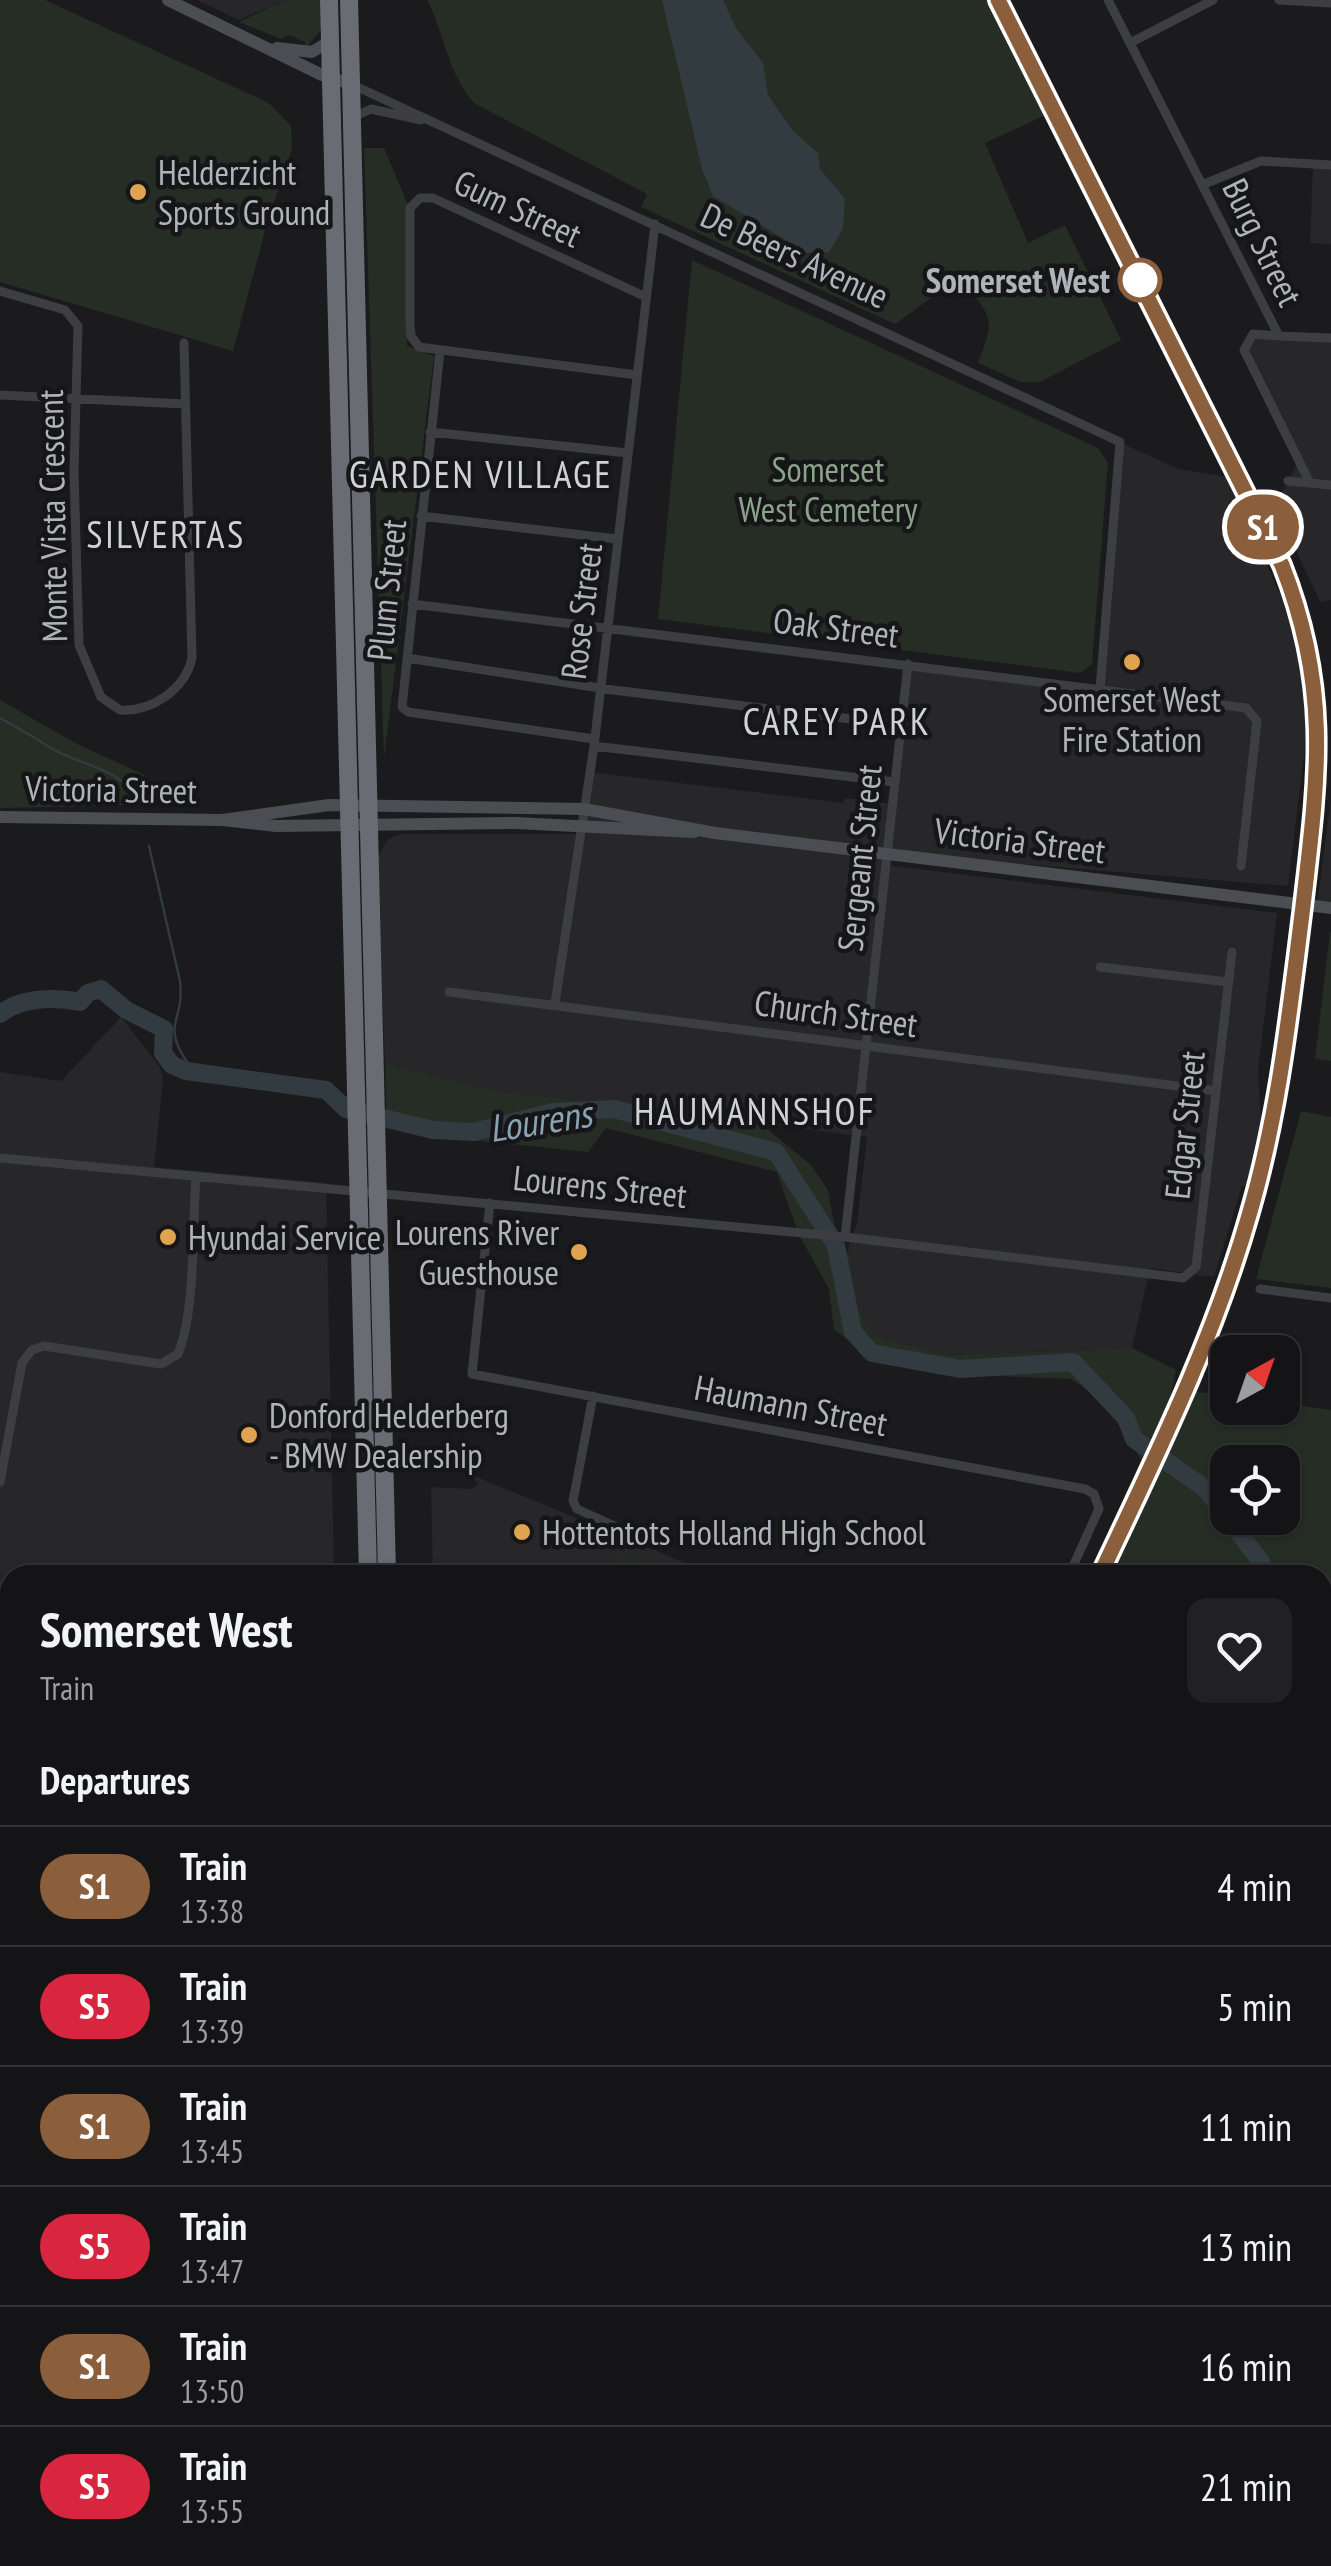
<!DOCTYPE html>
<style>
:root{--surface:#141416;--page:#212123;--text:#f1f3f6;--muted:#9d9ea1;--line:#333335}
body{margin:0;font-family:"PT Sans Narrow",sans-serif;background:var(--page);color:var(--text);height:100vh;display:flex;flex-direction:column;font-size:38px;white-space:nowrap}
*{box-sizing:border-box;margin:0}
p{font-size:32px;color:var(--muted)}
.icon{flex:none;width:55px;height:55px;fill:none;stroke:currentColor;stroke-width:2;stroke-linecap:round;stroke-linejoin:round}
.map{position:relative;flex:1;overflow:hidden}
.side{position:absolute;left:0px;top:1565px;width:1332px;height:1002px;display:flex;flex-direction:column;background:var(--surface);border-radius:30px 30px 0 0;box-shadow:0 2px 8px #0004,0 0 0 2px var(--line)}
.side>*{flex:none}
.badge{padding:0 20px;border-radius:32px;font-size:35px;line-height:65px}
.needle{width:65px;rotate:40deg}
.controls{position:absolute;left:1210px;top:1335px;display:grid;gap:20px}
.controls a{display:grid;place-items:center;width:90px;height:90px;border-radius:20px;background:var(--surface);box-shadow:0 2px 8px #0004,0 0 0 2px var(--line);font-size:50px}
.map>.badge{position:absolute;translate:-50% -50%;box-shadow:0 0 0 5px #fff}
h2{padding:0 40px;font-size:38px;line-height:90px}
.round{display:grid;place-items:center;flex:none;width:105px;height:105px;border-radius:20px;background:var(--page)}
.overview{display:flex;align-items:center;justify-content:space-between;height:170px;padding:0 40px}
h1{font-size:48px;font-weight:600;line-height:75px}
ul{padding:0;list-style:none}
li{display:flex;align-items:center;gap:30px;height:120px;padding:0 40px;border-top:2px solid var(--line)}
li div{flex:1}
li b{display:block;font-size:38px}
li em{font-style:normal}
li .badge{min-width:110px;font-weight:700;text-align:center}
.map>svg:first-child{display:block}
</style>
<div class="map">
<svg width="1331" height="2566" viewBox="0 0 1331 2566">
<rect width="100%" height="100%" fill="#1b1b1d"/>
<path fill="#27272a" d="M 197,0 L 285,0 L 239,20 Z
M 1313,163 L 1331,163 L 1331,244 L 1310,243 Z
M 1247,339 L 1331,339 L 1331,600 L 1320,602 L 1275,505 L 1298,462 L 1244,354 Z
M 1121,443 L 1179,469 L 1229,477 L 1297,634 L 1307,732 L 1288,886 L 888,853 L 886,865 L 1277,913 L 1258,1070 L 1261,1123 L 1248,1186 L 1242,1186 L 1214,1277 L 1150,1268 L 1132,1348 L 951,1355 L 876,1337 L 853,1304 L 848,1249 L 857,1223 L 867,1137 L 492,1090 L 385,1063 L 377,859 L 388,839 L 401,834 L 581,834 L 590,772 L 843,803 L 844,798 L 893,804 L 911,667 L 1101,688 Z
M 1331,799 L 1331,907 L 1317,905 Z
M 121,1017 L 160,1067 L 163,1080 L 154,1167 L 326,1183 L 334,1575 L 10,1575 L 10,2558 L 354,2558 L 354,2566 L 0,2566 L 0,1072 L 61,1081 Z
M 472,1475 L 715,1575 L 433,1575 L 431,1487 L 472,1489 L 478,1484 Z"/>
<path fill="#252d25" fill-rule="evenodd" d="M 0,0 L 45,0 L 269,103 L 291,126 L 292,149 L 267,223 L 233,351 L 0,282 Z
M 285,0 L 320,0 L 322,29 L 305,49 L 305,42 L 289,35 L 281,39 L 239,22 Z
M 427,0 L 988,0 L 1046,115 L 985,143 L 1028,243 L 1065,225 L 1121,340 L 1040,382 L 1020,382 L 978,363 C 994,321 995,316 962,284 L 938,293 L 895,324 L 641,207 L 647,194 L 474,103 C 447,72 445,35 427,0 Z
M 364,148 L 384,148 L 408,205 L 407,346 L 434,356 L 384,758 Z
M 692,260 L 1098,448 L 1108,463 L 1092,664 L 1080,673 L 658,619 Z
M 0,700 L 77,744 L 147,776 L 146,805 L 0,808 Z
M 1330,932 L 1331,932 L 1331,1061 L 1315,1059 Z
M 385,1063 L 492,1090 L 760,1123 L 811,1165 L 828,1190 L 834,1223 L 850,1258 L 853,1304 L 876,1337 L 951,1355 L 1132,1348 L 1176,1370 L 1163,1431 L 1146,1467 C 1125,1435 1106,1397 1070,1379 L 950,1374 L 876,1359 L 834,1330 L 829,1289 L 798,1233 L 777,1172 L 606,1128 L 588,1152 L 421,1135 L 420,1131 L 387,1126 Z
M 1301,1111 L 1331,1117 L 1331,1288 L 1256,1279 Z
M 1193,1391 L 1227,1396 L 1228,1408 L 1282,1408 L 1283,1403 L 1331,1410 L 1331,1586 L 1323,1587 L 1322,1575 L 1104,1575 L 1169,1449 ZM 1228,1462 L 1282,1462 L 1282,1518 L 1228,1518 Z
M 618,1556 L 667,1565 L 665,1575 L 615,1575 Z
M 1323,1630 L 1331,1652 L 1331,1727 L 1323,1723 Z"/>
<path fill="#323b40" d="M 662,0 L 723,0 L 736,28 L 763,63 L 768,95 L 792,130 L 818,153 L 820,169 L 845,199 L 843,229 L 829,252 L 807,253 L 713,196 L 702,169 Z"/>
<g fill="none" stroke-linecap="round" stroke-linejoin="round">
<path stroke="#323b40" stroke-width="2.5" d="M 0,718 C 18,728 33,736 49,747 C 79,766 120,766 138,801
M 149,846 L 180,981 C 185,1027 157,1022 194,1072"/>
<path stroke="#323b40" stroke-width="18" d="M 0,1014 C 21,997 54,997 80,1002 L 88,993 L 101,989 L 126,1010 L 164,1029 L 163,1053 L 172,1065 L 186,1071 L 326,1090 L 346,1109 L 433,1130 L 474,1132 L 553,1112 L 614,1109 L 776,1152 L 836,1246 L 853,1332 L 872,1353 L 960,1369 L 1073,1362 L 1126,1418 L 1134,1439 L 1206,1489 L 1261,1562 L 1265,1575
M 1322,1678 L 1331,1688"/>
<path stroke="#3c3e41" stroke-width="9" d="M 1108,0 L 1279,336 L 1253,334 L 1244,350 L 1310,483
M 1279,0 L 1331,3
M 1130,43 L 1213,0
M 351,84 L 1120,442 L 1100,689
M 351,118 L 371,109 L 421,120
M 1204,184 L 1261,161 L 1331,165
M 0,291 L 65,310 L 78,326 L 74,472 L 79,645 L 101,697 L 120,710 C 151,712 185,690 192,658 L 184,343
M 1279,336 L 1331,338
M 440,351 L 402,707 L 408,712 L 594,739
M 637,375 L 419,347 L 411,336 L 410,324 L 410,208 L 420,198 L 433,198 L 646,297
M 0,395 L 185,404
M 430,432 L 628,453
M 1288,481 L 1331,485
M 421,516 L 617,539
M 412,604 L 1246,708 L 1257,721 L 1241,866
M 407,658 L 613,690 L 901,725
M 594,746 L 894,782
M 1100,967 L 1228,982
M 449,992 L 1216,1091
M 555,1003 L 594,746 L 655,224
M 0,1158 L 845,1237 L 1183,1278 L 1196,1267 L 1232,952
M 490,1203 L 472,1374 L 1085,1489 L 1094,1494 L 1099,1509 L 1069,1575
M 845,1237 L 908,664
M 1260,1289 L 1331,1298
M 593,1396 L 573,1501 L 577,1509 L 621,1529
M 0,1482 L 22,1363 L 32,1350 L 44,1346 L 161,1364 L 178,1354 C 196,1310 192,1227 196,1177
M 0,1595 L 10,1595
M 0,1653 L 10,1653
M 1322,1783 L 1331,1785
M 0,1959 L 10,1959
M 1322,2016 L 1331,1974
M 1322,2027 L 1331,2033
M 1322,2118 L 1331,2119
M 1322,2192 L 1331,2193
M 0,2288 L 10,2288
M 1322,2357 L 1331,2358
M 1322,2492 L 1331,2487
M 0,2499 L 10,2499
M 53,2558 L 53,2566
M 180,2558 L 180,2566
M 361,2558 L 361,2566
M 529,2558 L 529,2566
M 645,2558 L 645,2566
M 761,2558 L 761,2566
M 880,2558 L 880,2566
M 996,2558 L 997,2566
M 1083,2558 L 1089,2566
M 1205,2566 L 1218,2558
M 1326,2566 L 1331,2563"/>
<path stroke="#4a4d51" stroke-width="12" d="M 168,0 L 322,75 L 351,84
M 277,48 L 312,52 L 330,41
M 0,817 L 222,820 L 276,826 L 516,823 L 694,832
M 222,820 L 329,805 L 584,809 L 715,833 L 1331,908"/>
<path stroke="#696c72" stroke-width="18" d="M 329,0 L 368,1575
M 349,0 L 387,1575
M 391,2558 L 391,2566
M 410,2558 L 410,2566"/>
<path stroke="#515458" stroke-width="2.5" stroke-dasharray="12 10" stroke-linecap="butt" d="M 998,0 L 1282,565 C 1331,687 1319,772 1303,899 C 1291,1004 1279,1110 1250,1212 C 1214,1339 1156,1456 1100,1575
M 1051,2558 L 1056,2566"/>
</g>
<g fill="none" stroke-linecap="round" stroke-linejoin="round">
<g stroke="#fff" stroke-width="22">
<path id="line" d="M 998,0 L 1282,565 C 1331,689 1318,778 1303,906 C 1290,1009 1279,1112 1250,1212 C 1214,1339 1156,1456 1100,1575"/>
</g>
<use href="#line" stroke="#8b5e3c" stroke-width="15"/>
</g>
<g fill="#e0a34f" stroke="#161618" stroke-width="4">
<circle cx="138" cy="192" r="10"/>
<circle cx="1132" cy="662" r="10"/>
<circle cx="168" cy="1237" r="10"/>
<circle cx="579" cy="1252" r="10"/>
<circle cx="249" cy="1435" r="10"/>
<circle cx="522" cy="1532" r="10"/>
</g>
<circle fill="#fff" stroke="#8b5e3c" stroke-width="5" cx="1140" cy="280" r="20"/>
<g text-anchor="middle" dominant-baseline="central" stroke-width="9" stroke-linejoin="round" paint-order="stroke">
<g font-size="35" fill="#afb4bb" stroke="#161618" text-anchor="start">
<text x="158" y="172">Helderzicht<tspan x="158" dy="40">Sports Ground</tspan></text>
<text x="1132" y="699" text-anchor="middle">Somerset West<tspan x="1132" dy="40">Fire Station</tspan></text>
<text x="559" y="1232" text-anchor="end">Lourens River<tspan x="559" dy="40">Guesthouse</tspan></text>
<text x="188" y="1237">Hyundai Service</text>
<text x="269" y="1415">Donford Helderberg<tspan x="269" dy="40">- BMW Dealership</tspan></text>
<text x="542" y="1532">Hottentots Holland High School</text>
</g>
<g font-size="35" fill="#afb4bb" stroke="#161618">
<text transform="translate(518 208) rotate(25)">Gum Street</text>
<text transform="translate(1263 242) rotate(64)">Burg Street</text>
<text transform="translate(795 255) rotate(25)">De Beers Avenue</text>
<text transform="translate(52 516) rotate(-91)">Monte Vista Crescent</text>
<text transform="translate(386 590) rotate(-84)">Plum Street</text>
<text transform="translate(581 611) rotate(-83)">Rose Street</text>
<text transform="translate(836 627) rotate(7)">Oak Street</text>
<text transform="translate(111 789) rotate(1)">Victoria Street</text>
<text transform="translate(1020 840) rotate(7)">Victoria Street</text>
<text transform="translate(859 858) rotate(-84)">Sergeant Street</text>
<text transform="translate(836 1013) rotate(8)">Church Street</text>
<text transform="translate(1184 1125) rotate(-84)">Edgar Street</text>
<text transform="translate(600 1186) rotate(6)">Lourens Street</text>
<text transform="translate(791 1405) rotate(11)">Haumann Street</text>
</g>
<g font-size="35" font-weight="bold" fill="#afb4bb" stroke="#161618" text-anchor="end">
<text x="1110" y="280">Somerset West</text>
</g>
<g font-size="35" fill="#89a488" stroke="#161618">
<text x="828" y="469">Somerset<tspan x="828" dy="40">West Cemetery</tspan></text>
</g>
<g font-size="38" letter-spacing="2.5" fill="#cfd2d7" stroke="#161618">
<text x="481" y="473">GARDEN VILLAGE</text>
<text x="166" y="533">SILVERTAS</text>
<text x="837" y="720">CAREY PARK</text>
<text x="755" y="1110">HAUMANNSHOF</text>
</g>
<g font-size="38" font-style="italic" fill="#8aa3b2" stroke="#161618">
<text transform="translate(540 1120) rotate(-9)">Lourens</text>
</g>
</g>
</svg>
<div class="controls">
<a><svg class="needle" viewBox="-14 -14 28 28"><path d="M0-13l5 13h-10z" fill="#e53935"/><path d="M0 13l5-13h-10z" fill="#9d9ea1"/></svg></a>
<a><svg class="icon" aria-label="locate" viewBox="0 0 24 24"><circle cx="12" cy="12" r="6"/><path d="M12 2v4M12 18v4M2 12h4M18 12h4"/></svg></a>
</div>
<b class="badge" style="left:1263px;top:527px;background:#8b5e3c;color:#fff">S1</b>
<section class="side">
<div class="overview"><div><h1>Somerset West</h1><p>Train</p></div><a class="round"><svg class="icon" aria-label="heart" viewBox="0 0 24 24"><path d="M12 20l-8-8c-3-5 5-10 8-4 3-6 11-1 8 4z"/></svg></a></div>
<h2>Departures</h2>
<ul>
<li><span class="badge" style="background:#8b5e3c;color:#fff">S1</span><div><b>Train</b><p>13:38</p></div><em>4 min</em></li>
<li><span class="badge" style="background:#d7263d;color:#fff">S5</span><div><b>Train</b><p>13:39</p></div><em>5 min</em></li>
<li><span class="badge" style="background:#8b5e3c;color:#fff">S1</span><div><b>Train</b><p>13:45</p></div><em>11 min</em></li>
<li><span class="badge" style="background:#d7263d;color:#fff">S5</span><div><b>Train</b><p>13:47</p></div><em>13 min</em></li>
<li><span class="badge" style="background:#8b5e3c;color:#fff">S1</span><div><b>Train</b><p>13:50</p></div><em>16 min</em></li>
<li><span class="badge" style="background:#d7263d;color:#fff">S5</span><div><b>Train</b><p>13:55</p></div><em>21 min</em></li>
</ul>
</section>
</div>
